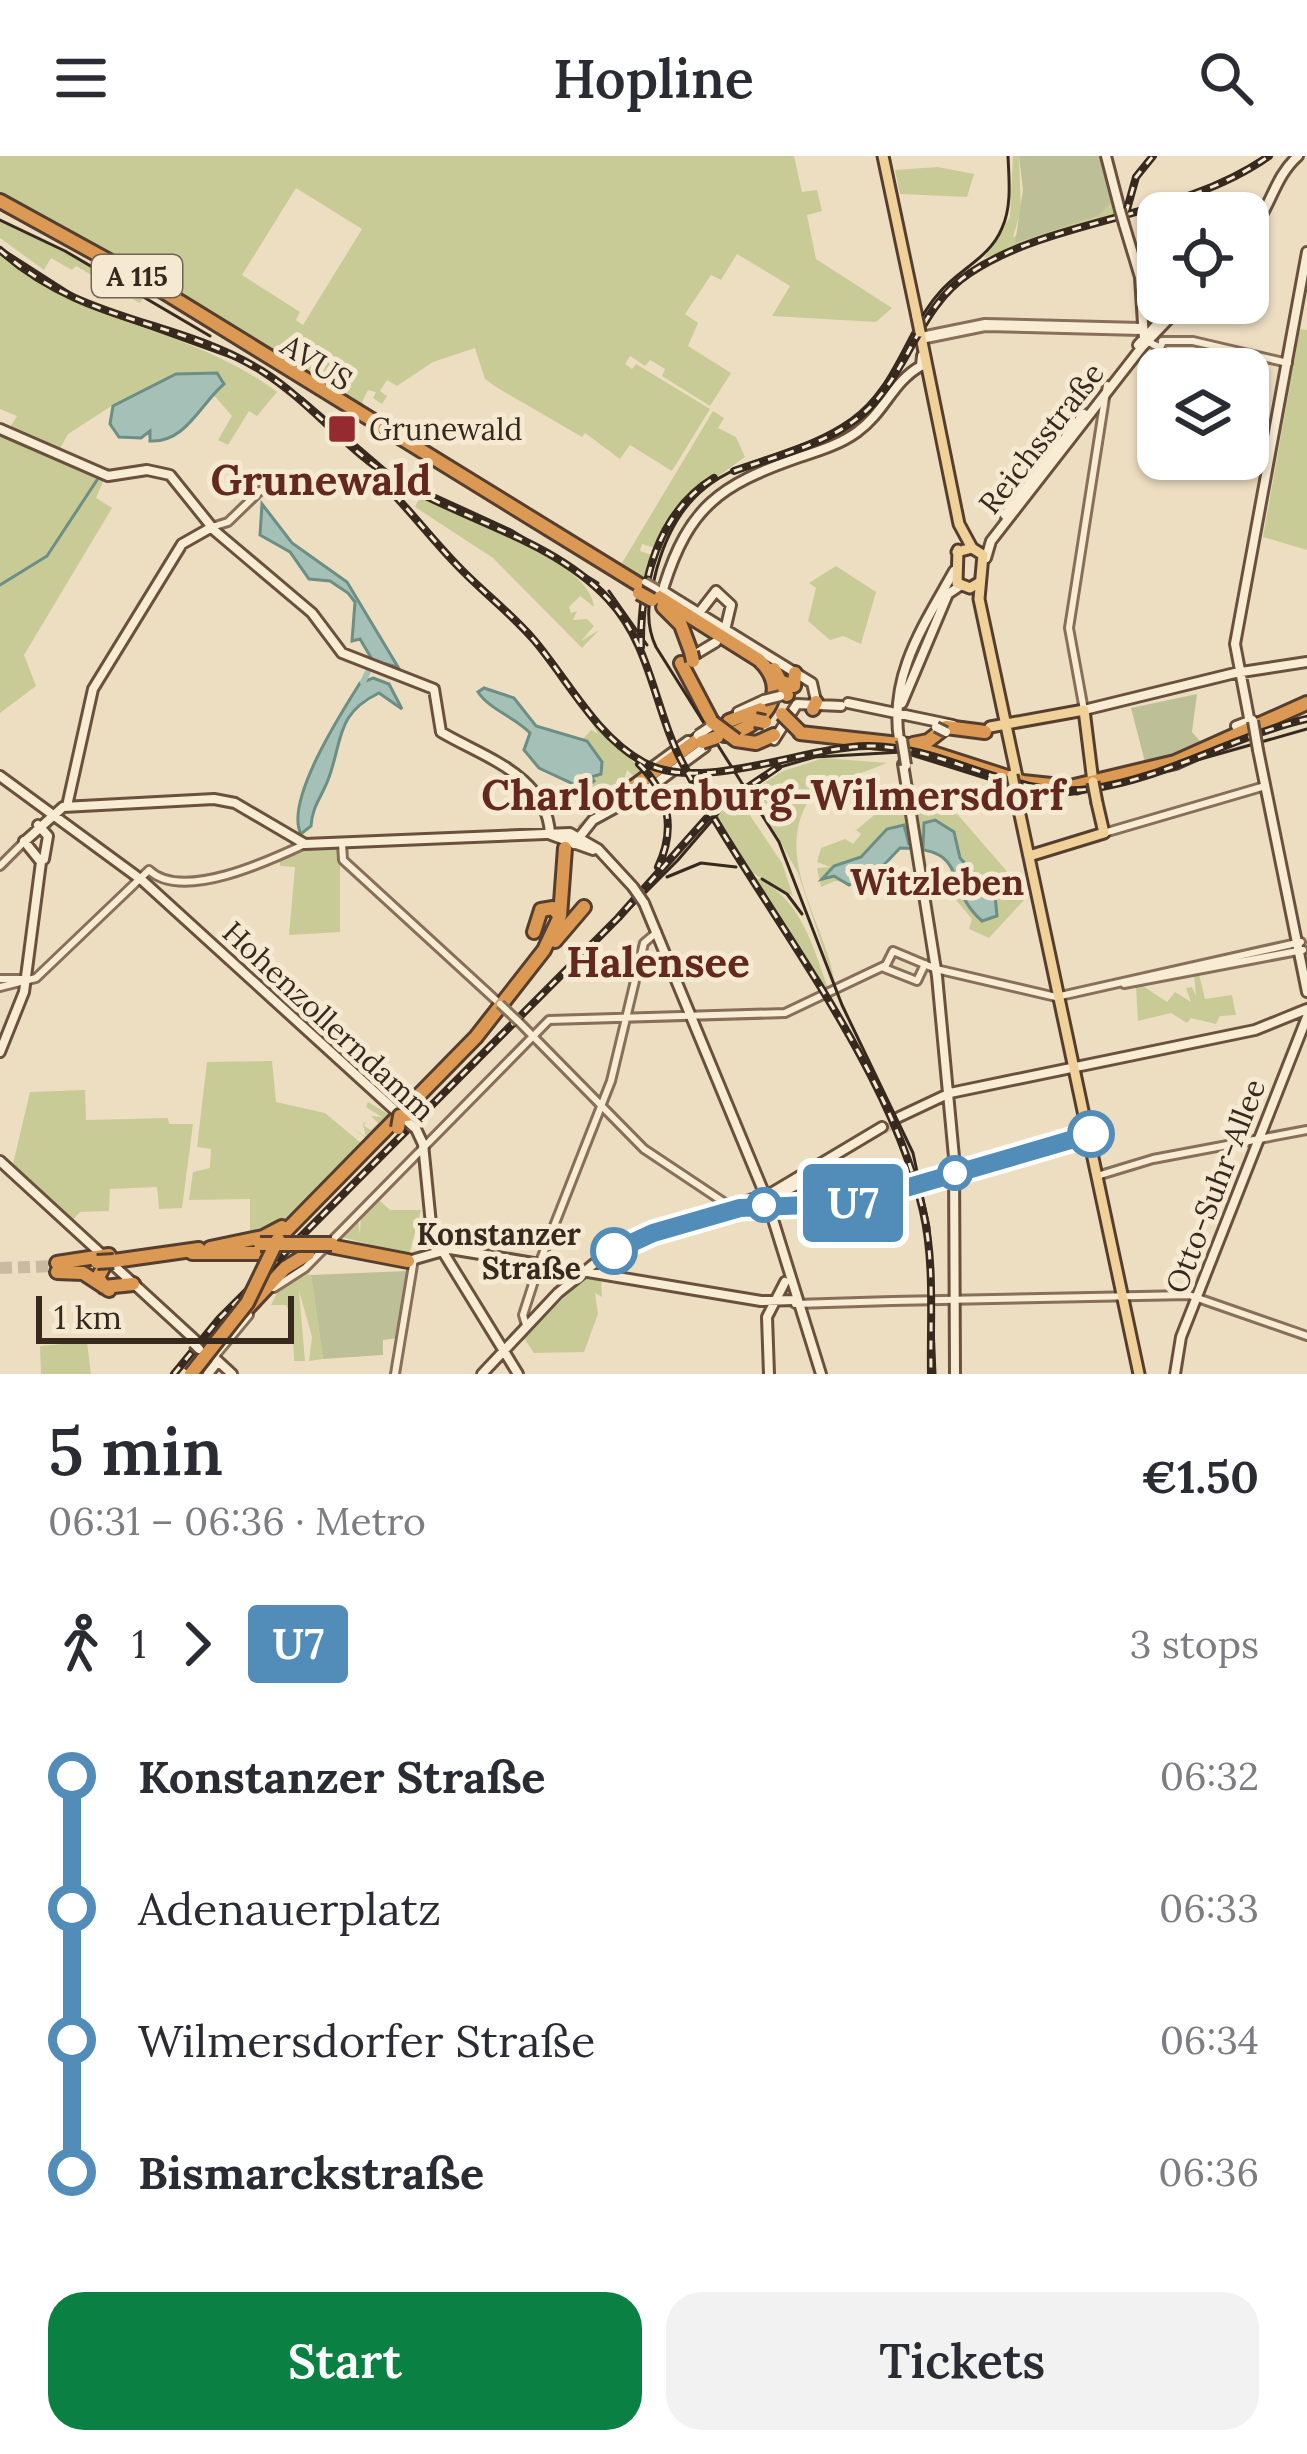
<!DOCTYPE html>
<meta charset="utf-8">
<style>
:root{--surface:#fff;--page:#f2f2f3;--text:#2b2b33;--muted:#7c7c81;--accent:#0b8043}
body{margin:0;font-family:Lora,serif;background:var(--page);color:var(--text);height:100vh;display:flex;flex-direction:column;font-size:45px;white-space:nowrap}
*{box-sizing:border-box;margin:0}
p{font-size:39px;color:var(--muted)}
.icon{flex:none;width:66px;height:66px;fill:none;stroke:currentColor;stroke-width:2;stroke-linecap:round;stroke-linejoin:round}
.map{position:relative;height:1218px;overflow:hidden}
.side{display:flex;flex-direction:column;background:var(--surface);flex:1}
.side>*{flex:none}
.badge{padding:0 24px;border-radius:9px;font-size:42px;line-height:78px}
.buttons{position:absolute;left:1137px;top:36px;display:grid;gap:24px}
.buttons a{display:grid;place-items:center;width:132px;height:132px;border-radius:24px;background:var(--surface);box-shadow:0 3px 9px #0004;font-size:60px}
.scale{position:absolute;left:36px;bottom:30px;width:258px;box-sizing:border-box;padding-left:12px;border:6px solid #37291e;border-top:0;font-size:33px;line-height:42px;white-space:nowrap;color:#37291e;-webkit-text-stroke:9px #f5e9d2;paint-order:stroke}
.map>.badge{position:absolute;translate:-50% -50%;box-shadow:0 0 0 6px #fff}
.legs{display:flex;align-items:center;gap:18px;height:132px;padding:0 48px;font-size:39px}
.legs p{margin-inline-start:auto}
.head{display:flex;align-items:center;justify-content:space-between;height:204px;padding:0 48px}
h1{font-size:66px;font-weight:600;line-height:90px}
.primary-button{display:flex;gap:24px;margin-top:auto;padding:24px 48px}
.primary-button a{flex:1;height:138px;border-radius:36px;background:var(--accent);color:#fff;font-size:48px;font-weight:600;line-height:138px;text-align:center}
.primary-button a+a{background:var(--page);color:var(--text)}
ul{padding:0 48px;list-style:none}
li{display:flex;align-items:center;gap:42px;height:132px;font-size:45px}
li i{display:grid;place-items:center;width:18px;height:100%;margin:0 15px;background:currentColor}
li i::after{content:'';width:30px;height:30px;margin:-15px;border:9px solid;border-radius:50%;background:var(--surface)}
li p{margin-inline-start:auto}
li:first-child i{background:linear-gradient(#0000 50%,currentColor 0)}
li:last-child i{background:linear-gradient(currentColor 50%,#0000 0)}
header{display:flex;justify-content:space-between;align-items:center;height:156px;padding:0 48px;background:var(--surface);font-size:54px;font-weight:600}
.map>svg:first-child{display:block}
</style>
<header><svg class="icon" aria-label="menu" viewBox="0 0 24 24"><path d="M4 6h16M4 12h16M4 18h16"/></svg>Hopline<svg class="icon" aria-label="search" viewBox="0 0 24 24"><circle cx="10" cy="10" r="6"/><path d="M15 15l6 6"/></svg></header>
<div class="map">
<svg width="1307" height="1218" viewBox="0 0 1307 1218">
<rect width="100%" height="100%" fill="#eddec2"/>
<path fill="#c8cb96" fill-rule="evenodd" d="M 0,0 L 794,0 L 802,36 L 817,34 L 822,55 L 807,59 L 816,103 L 892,152 L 876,166 L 772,160 L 790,130 L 737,98 L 721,124 L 711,119 L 685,158 L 698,167 L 688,190 L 731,217 L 710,250 L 662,220 L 665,213 L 650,204 L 645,210 L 630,200 L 625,208 L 632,213 L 636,208 L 710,253 L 672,315 L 630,289 L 620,303 L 585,277 L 582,281 L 496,231 L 485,223 L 475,192 L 433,206 L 397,230 L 387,224 L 380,235 L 387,240 L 382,248 L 373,242 L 376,236 L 368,234 L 362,246 L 368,254 L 0,41 ZM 296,32 L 362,73 L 303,169 L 296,164 L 300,156 L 242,119 Z
M 1013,0 L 1019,0 L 1021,54 L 1013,81 L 1114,43 L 1118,61 L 984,102 L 1010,61 Z
M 938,11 L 974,18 L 967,41 L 900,38 L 895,14 Z
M 0,66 L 69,98 L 143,142 L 140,147 L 76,110 L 72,114 L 51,102 L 44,114 L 0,82 Z
M 0,96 C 84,168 194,173 277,236 L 257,260 L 249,255 L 228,289 L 218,284 L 232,260 L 212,237 L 224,227 L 217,217 L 176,218 L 113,249 L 68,278 L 57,298 L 105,321 L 96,342 L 112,352 L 24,499 L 36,530 L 0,557 L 0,272 L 7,276 L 17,260 L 0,253 Z
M 1300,173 L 1307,174 L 1307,394 L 1263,381 Z
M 713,255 L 724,262 L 718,272 L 736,281 L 745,301 L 674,352 L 655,392 L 642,388 L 640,395 L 652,399 L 645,423 L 622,407 Z
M 420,340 C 463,358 590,405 594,451 L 580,440 L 569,451 L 571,457 L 577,455 L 573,464 L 587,463 L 594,470 L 581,485 L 599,474 L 582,492 L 493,402 L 415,351 Z
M 836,410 L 876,436 L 861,488 L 843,480 L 830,484 L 808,465 L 816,432 L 809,427 Z
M 591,566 L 643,615 L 636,622 L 627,614 L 622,632 L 596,654 L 583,651 L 584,632 L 603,611 L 582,584 L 591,574 L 598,578 Z
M 824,602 L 887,607 L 815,635 C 767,698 826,764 835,829 L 798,717 L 751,635 L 783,615 Z
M 739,643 L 782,707 L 793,740 L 747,714 L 716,661 Z
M 930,645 L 958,659 L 1025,736 L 1025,743 L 989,782 L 969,773 L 972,763 L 956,744 L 947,700 L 922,693 L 915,647 Z
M 906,648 L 914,692 L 897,693 L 876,715 L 882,732 L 866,741 L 857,727 L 835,725 L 821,731 L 817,712 L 830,711 L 817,706 L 821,692 L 845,683 L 853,688 L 861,678 L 856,674 L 848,681 L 879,655 Z
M 340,689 L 340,776 L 289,779 L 295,711 L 280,710 L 280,703 L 304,691 Z
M 751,719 C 800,740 811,785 828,832 L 820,835 Z
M 1199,818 L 1205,843 L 1232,839 L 1236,859 L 1220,860 L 1216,868 L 1191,862 L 1187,867 L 1171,857 L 1138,865 L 1136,831 L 1143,830 L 1167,846 L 1175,836 L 1191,846 L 1186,832 L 1192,831 L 1196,840 L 1194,819 Z
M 272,905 L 276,946 L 325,957 L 361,987 L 366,982 L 351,971 L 366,981 L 363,968 L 366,965 L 364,970 L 371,974 L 378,967 L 371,960 L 382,961 L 366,951 L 368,946 L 393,961 L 303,1054 L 250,1083 L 250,1043 L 189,1044 L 193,1016 L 210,1012 L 211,993 L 197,991 L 207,906 Z
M 85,934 L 86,964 L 168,962 L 169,968 L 193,968 L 182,1052 L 159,1053 L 157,1031 L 110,1033 L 109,1055 L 80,1056 L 70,1067 L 12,1012 L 30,936 Z
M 377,1042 L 390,1054 L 421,1054 L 409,1099 L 338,1080 L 358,1061 L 360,1079 L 361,1057 Z
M 303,1117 L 311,1119 L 323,1203 L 309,1205 L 312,1181 L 299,1135 L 305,1205 L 294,1205 L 292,1161 L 286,1149 L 271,1149 L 281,1129 Z
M 587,1120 L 601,1121 L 602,1141 L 595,1137 L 598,1158 L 584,1196 L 534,1197 L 523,1181 Z
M 87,1186 L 91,1218 L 41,1218 L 40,1190 Z"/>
<path fill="#bdc096" d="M 1019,0 L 1102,0 L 1114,43 L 1099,59 L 1015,87 L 1023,34 Z
M 1197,538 L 1192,576 L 1200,585 L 1146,610 L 1131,552 Z
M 407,1115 L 398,1182 L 383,1184 L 383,1199 L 323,1203 L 311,1119 Z"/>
<path fill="#a5c0b7" stroke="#6c8e84" stroke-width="3" d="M 217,217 L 224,228 C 201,247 186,287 150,285 L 150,275 L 141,282 L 119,281 L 110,268 L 113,250 L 176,218 Z
M 262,348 L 292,387 L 347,426 L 398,511 L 373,505 L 360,483 L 352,485 L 355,446 L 348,437 L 330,425 L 309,423 L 290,396 L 260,379 Z
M 373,522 L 389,528 L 402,553 L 379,537 C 335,558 343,585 328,624 C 321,642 312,651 311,670 L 301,678 C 284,646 341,557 360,527 Z
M 484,532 L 514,542 L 536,570 L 587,585 L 602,606 L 601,618 L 591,621 L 594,625 L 584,633 L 539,612 L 524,594 L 530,577 C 515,561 490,554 478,536 Z
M 935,664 L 954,676 L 960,702 L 995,739 L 997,760 L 982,765 C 941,729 973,692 900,692 L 880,713 L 849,729 L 834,720 L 822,723 L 834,710 L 861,701 L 887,673 L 904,669 L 909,688 L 923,691 L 924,667 Z"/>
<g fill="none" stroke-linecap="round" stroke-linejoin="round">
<path stroke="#6c8e84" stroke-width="3" d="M 0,429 L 47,400 L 97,324"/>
<path stroke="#a5c0b7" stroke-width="6" d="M 363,526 L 373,505"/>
<path stroke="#c9baa1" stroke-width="8" stroke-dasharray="8 4" stroke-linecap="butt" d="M 884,974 L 900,964"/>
<path stroke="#c9baa1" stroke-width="12" stroke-dasharray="12 6" stroke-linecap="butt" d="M 568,687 L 606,651
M 0,1112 L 57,1110"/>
<g stroke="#876f5a" stroke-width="12">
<path id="tertiary" d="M 926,179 L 985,167 L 1141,171
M 926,183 L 985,171 L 1141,175
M 1147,185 L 1160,192 L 1163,185
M 1162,185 L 1193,185 L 1288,207
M 212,371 L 228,366 L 260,335 L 320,325
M 1084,554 L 1069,472 L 1107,229
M 1104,677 L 1265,630
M 342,687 L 343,704 L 500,848
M 0,710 L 24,686
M 885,811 L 893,795 L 936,813 L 1056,841 L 1301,786
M 884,812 L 917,825 L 925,808
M 0,823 L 26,823
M 1124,828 L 1303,794
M 0,831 L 36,822 L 149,714 C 182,746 271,704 305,688
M 519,866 L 644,993 L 731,1051
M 1097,1020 L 1153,1003 L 1307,974
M 274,1132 L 305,1112 L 549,864 L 785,857 L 886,809
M 892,1145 L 1189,1139 L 1307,1180
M 795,1148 L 892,1145
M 526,1169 L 523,1159 L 541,1103 L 611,925 L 644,787 L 657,776
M 214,1201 L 249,1159
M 395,1218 L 414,1103"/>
</g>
<g stroke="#69513d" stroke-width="14">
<path id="secondary" d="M 1106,0 L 1120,54
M 1124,68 L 1140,121 L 1144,183
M 1248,78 C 1271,54 1273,22 1298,0
M 1138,189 L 1160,165
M 0,273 L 108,320 L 147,314 L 170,319 L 215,375 L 312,457 L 342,497 L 434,533 L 441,576 C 485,602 547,619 550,678
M 1005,359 L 1084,258
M 986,402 L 991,385 L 1142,191 L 1184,147
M 699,457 L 716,435 L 731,449 L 726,470
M 681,507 L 716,486
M 816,545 L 812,527 L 663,435 L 664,430 C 689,351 720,329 797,302 C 818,295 839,289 857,276 C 884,257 893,225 921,210 L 922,200
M 848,547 L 953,569
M 902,547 L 948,438 L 960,430
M 1084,554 L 1235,517 L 1307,506
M 738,556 L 764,544
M 1250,567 L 1235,488 L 1307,96
M 1236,570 L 1252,564
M 774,584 L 797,548 L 841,550
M 899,584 C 889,518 924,469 954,415
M 1258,594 L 1307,836
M 903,608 L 937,820 L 954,1001 L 955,1218
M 647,615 L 688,585
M 0,620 L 143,725 L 399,958
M 67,650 L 93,533 L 182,388 L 212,371
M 38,669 L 48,680 L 44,703
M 551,679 L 593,694
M 24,686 L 63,651 L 214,643 L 235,647 L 305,688 L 570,677 L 598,693 L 633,731
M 574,688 L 593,664 L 644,636 L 705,591
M 644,747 L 767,1044 L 821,1218
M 0,896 L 24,836 L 41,706 L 24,685
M 899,961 L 950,937 L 1255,874 L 1307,853
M 416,973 L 423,988 L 432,1078 L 518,1218
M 0,1005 L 195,1184
M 769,1043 L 809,1023
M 408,1105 L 450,1093 L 761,1145 L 794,1144
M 207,1195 L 232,1218
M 208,1218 L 218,1205
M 482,1218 L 558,1137 L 616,1090 L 773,1036 L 882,971
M 769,1218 L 767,1161 L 785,1126
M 1175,1218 L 1181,1181 L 1307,861"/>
</g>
<g stroke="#553e2e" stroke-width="15">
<path id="primary" d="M 883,0 L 917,161
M 920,176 L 959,368 L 972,392
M 958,394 L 957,427 L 970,432 L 980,426
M 957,396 L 972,392 L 983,399 L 979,443 L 1017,621
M 990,571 L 1084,554 L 1093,626
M 1016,640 L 1139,1218
M 1029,700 L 1104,677 L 1097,647"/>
</g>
<g stroke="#553e2e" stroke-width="18">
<path id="motorway" d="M 0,45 L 151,128 L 643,431
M 654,438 L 759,504 C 794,537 760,573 724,579
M 663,451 L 681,469 L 691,496
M 681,507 L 712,566
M 774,513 L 787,539
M 782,526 L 794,530 L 795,517
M 813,553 L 816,546
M 729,565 L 761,553
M 800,577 L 908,589 L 1023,626 L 1070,631 L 1175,606 L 1307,547
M 736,584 L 756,587 L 774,579
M 913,588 L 928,585 L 946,571 L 985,576
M 606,651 L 700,582
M 534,776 L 541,754 L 553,752 L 559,759
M 555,785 L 584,751
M 278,1083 L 476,881 L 544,794 L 560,760 L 565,692
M 330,1090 L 408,1105
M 210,1092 L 263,1081 L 282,1071
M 192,1097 L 258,1097 L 279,1090
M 114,1105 L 199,1093
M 57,1107 L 109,1099
M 103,1112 L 98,1121 L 104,1131 L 133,1128
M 57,1116 L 83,1117 L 109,1134
M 243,1157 L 285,1112 L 308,1098"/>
</g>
<use href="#tertiary" stroke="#f8ecd5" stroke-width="6"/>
<use href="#secondary" stroke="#f8ecd5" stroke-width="8"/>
<use href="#primary" stroke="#f0d19a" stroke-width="9"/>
<use href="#motorway" stroke="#dc9954" stroke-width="12"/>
<path stroke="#37291e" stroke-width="3" d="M 0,64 L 65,95 L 210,180
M 0,92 L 92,151 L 253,209 L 302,242 L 393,320 L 511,374 L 598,427
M 609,435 L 647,489
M 667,721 L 701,707 L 736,711
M 762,723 L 787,738 L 802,758
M 175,1218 L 214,1169 L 678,704 L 733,640 L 780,611 L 815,601 L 902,596 L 1017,632 L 1077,638 L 1307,573
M 935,1218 L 929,1071 L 913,997 L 842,849 L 779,686 L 656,491 C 643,463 650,440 657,412 C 691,291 775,317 851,263 C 895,232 905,176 939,137 C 959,113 990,102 1002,72 C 1012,50 1009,24 1008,0"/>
<g stroke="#37291e" stroke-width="8">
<path id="rail" d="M 1126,57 L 1136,21 L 1153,0
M 0,94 C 85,169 176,162 262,215 C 311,246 346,294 396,324 C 464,365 552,383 608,443 C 652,490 654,554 683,608 C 757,747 888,902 923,1055 C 935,1107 930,1165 931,1218
M 734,315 C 784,297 844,285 879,241 C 913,200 923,148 970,117 C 1054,61 1180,63 1269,0
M 382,326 C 408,352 430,381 455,407 C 480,434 510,456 534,484 C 568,524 595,579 643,606 C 700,638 802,591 867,590 C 945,589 1011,643 1089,633 C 1165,623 1233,580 1307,563
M 641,491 C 640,427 657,357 714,322
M 639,608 C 669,637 676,673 658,711
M 174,1218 L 219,1163 L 618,762 L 714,654 L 778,611"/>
</g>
<use href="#rail" stroke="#f5e9d2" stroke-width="3" stroke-dasharray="9" stroke-linecap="butt"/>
<g stroke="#876f5a" stroke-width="12" stroke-linecap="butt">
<path id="tertiary-bridge" d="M 645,426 L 657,433
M 500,848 L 519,866"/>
</g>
<g stroke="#69513d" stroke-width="14" stroke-linecap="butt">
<path id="secondary-bridge" d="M 1120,54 L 1124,68
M 764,544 L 780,540
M 1253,565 L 1258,594
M 936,571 L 946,576
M 698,579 L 710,571
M 902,584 L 906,609
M 633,731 L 644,747
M 408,966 L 416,973
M 193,1187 L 199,1193"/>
</g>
<g stroke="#553e2e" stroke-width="15" stroke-linecap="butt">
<path id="primary-bridge" d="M 917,161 L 920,176
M 1012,619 L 1016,640
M 1093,626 L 1097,647"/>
</g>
<g stroke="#553e2e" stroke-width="18" stroke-linecap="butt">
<path id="motorway-bridge" d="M 639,437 L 652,444
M 691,496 L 693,505
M 782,558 L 800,576
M 755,564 L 765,566
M 712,566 L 736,584
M 702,586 L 717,581
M 398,972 L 400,960 L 412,958
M 260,1088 L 332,1088
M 97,1106 L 114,1105
M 191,1218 L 247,1147 L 278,1083"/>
</g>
<use href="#tertiary-bridge" stroke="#f8ecd5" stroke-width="6"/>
<use href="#secondary-bridge" stroke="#f8ecd5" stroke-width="8"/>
<use href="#primary-bridge" stroke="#f0d19a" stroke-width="9"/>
<use href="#motorway-bridge" stroke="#dc9954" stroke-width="12"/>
</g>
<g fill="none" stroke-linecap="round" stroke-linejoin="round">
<g stroke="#fff" stroke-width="27">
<path id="line-1" d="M 614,1095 L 653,1077 L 740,1052 L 854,1047 L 1091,978"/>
</g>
<use href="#line-1" stroke="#528dba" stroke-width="18"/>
</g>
<rect fill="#952a31" stroke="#f5e9d2" stroke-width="4.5" x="327" y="258" width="30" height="30" rx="6"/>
<g fill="#fff" stroke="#528dba" stroke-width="6">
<circle cx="1091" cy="978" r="21"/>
<circle cx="955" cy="1017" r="15"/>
<circle cx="764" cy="1049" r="15"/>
<circle cx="614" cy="1095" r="21"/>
</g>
<g text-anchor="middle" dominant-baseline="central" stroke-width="10" stroke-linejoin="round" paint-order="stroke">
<rect fill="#f5e9d2" stroke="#706354" stroke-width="3" x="92" y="99" width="90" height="42" rx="9"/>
<g font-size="27" font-weight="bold" fill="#37291e">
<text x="137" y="120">A 115</text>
</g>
<g font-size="30" fill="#37291e" stroke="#f5e9d2">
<text transform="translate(317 206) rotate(32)">AVUS</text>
<text transform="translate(1041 282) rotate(-52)">Reichsstraße</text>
<text transform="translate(329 865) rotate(43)">Hohenzollerndamm</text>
<text transform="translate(1215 1030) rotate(-69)">Otto-Suhr-Allee</text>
</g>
<g font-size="30" fill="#37291e" stroke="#f5e9d2" text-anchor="start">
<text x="369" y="273">Grunewald</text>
</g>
<g font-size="30" font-weight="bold" fill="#37291e" stroke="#f5e9d2" text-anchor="end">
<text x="581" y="1078">Konstanzer<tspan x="581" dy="34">Straße</tspan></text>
</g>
<g font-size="36" font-weight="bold" fill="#63281e" stroke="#f5e9d2">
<text x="937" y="726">Witzleben</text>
</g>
<g font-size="42" font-weight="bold" fill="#63281e" stroke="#f5e9d2">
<text x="321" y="324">Grunewald</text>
<text x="773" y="639">Charlottenburg-Wilmersdorf</text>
<text x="658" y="806">Halensee</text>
</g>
</g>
</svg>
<div class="buttons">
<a><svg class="icon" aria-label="locate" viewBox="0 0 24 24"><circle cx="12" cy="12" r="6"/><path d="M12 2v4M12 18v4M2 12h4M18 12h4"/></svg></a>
<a><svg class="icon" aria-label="layers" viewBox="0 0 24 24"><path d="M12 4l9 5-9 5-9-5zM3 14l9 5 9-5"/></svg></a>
</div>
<div class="scale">1 km</div>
<b class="badge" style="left:853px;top:1047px;background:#528dba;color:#fff">U7</b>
</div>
<section class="side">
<div class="head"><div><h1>5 min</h1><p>06:31 – 06:36 · Metro</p></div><b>€1.50</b></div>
<div class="legs"><svg class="icon" aria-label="walk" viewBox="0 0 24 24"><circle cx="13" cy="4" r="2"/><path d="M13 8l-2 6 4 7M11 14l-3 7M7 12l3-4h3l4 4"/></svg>1<svg class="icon" aria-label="forward" viewBox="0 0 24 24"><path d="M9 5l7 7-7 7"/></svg><b class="badge" style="background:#528dba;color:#fff">U7</b><p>3 stops</p></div>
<ul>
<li><i style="color:#528dba"></i><b>Konstanzer Straße</b><p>06:32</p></li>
<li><i style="color:#528dba"></i><span>Adenauerplatz</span><p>06:33</p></li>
<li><i style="color:#528dba"></i><span>Wilmersdorfer Straße</span><p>06:34</p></li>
<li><i style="color:#528dba"></i><b>Bismarckstraße</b><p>06:36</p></li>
</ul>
<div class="primary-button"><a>Start</a><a>Tickets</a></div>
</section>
